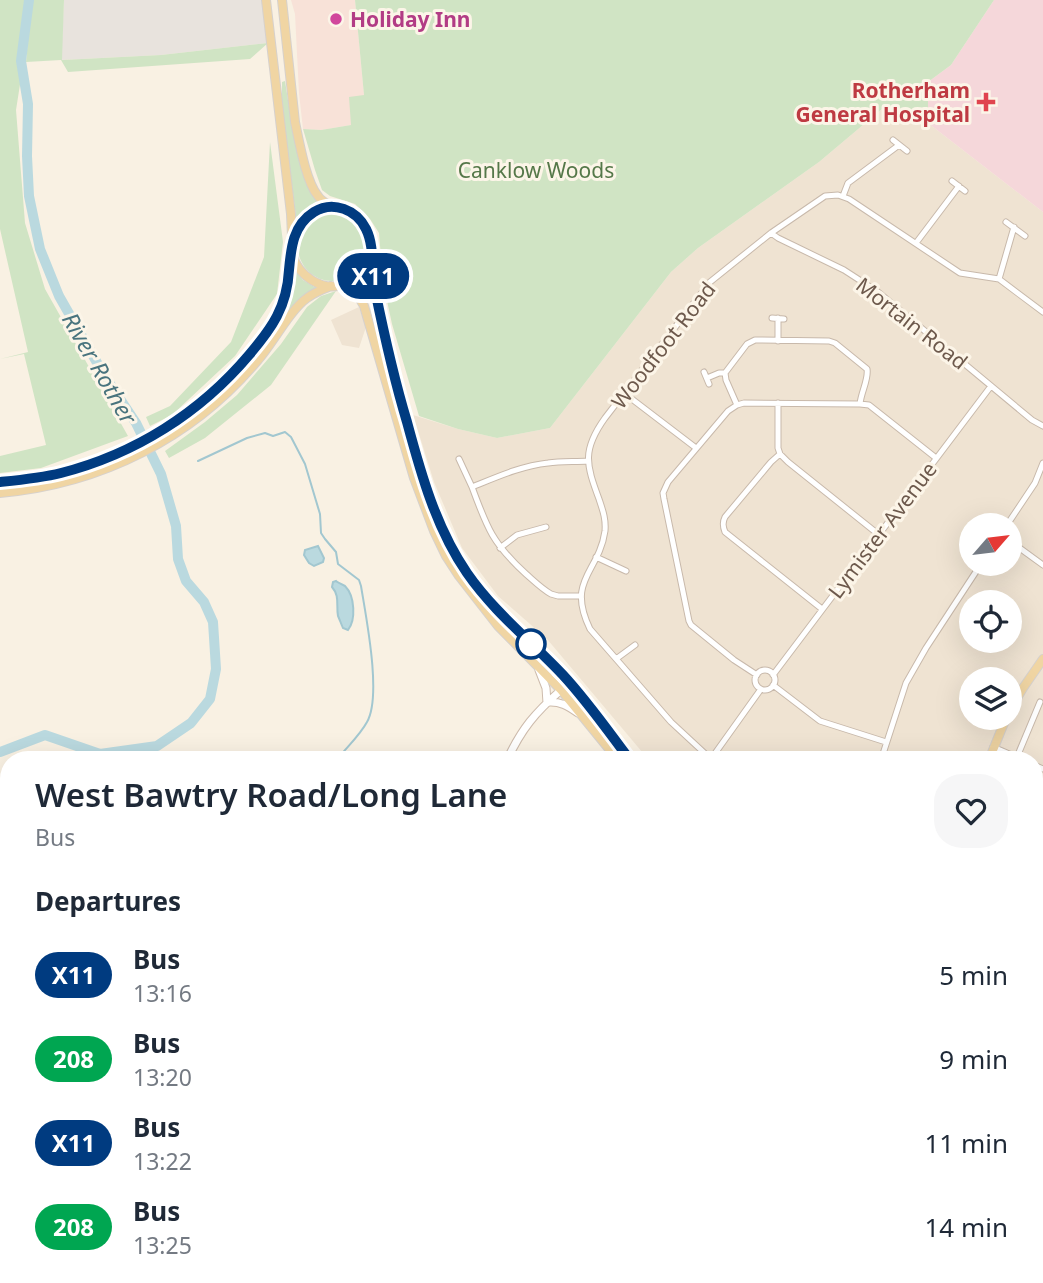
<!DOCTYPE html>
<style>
:root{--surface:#fff;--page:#f6f6f7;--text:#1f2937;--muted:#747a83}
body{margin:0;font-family:"Noto Sans",sans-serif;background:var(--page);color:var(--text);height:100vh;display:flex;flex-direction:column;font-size:26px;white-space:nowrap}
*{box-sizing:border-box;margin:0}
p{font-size:23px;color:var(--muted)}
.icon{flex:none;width:38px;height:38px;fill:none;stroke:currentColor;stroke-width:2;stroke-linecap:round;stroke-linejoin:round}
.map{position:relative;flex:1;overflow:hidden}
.sheet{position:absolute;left:0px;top:751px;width:1043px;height:534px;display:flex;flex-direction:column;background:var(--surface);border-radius:28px 28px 0 0;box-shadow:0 7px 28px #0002}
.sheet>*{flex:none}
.badge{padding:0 14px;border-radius:23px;font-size:24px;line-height:46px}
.needle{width:46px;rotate:62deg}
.tools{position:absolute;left:959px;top:513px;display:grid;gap:14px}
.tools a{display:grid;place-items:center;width:63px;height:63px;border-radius:50%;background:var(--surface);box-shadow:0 7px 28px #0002;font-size:35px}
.map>.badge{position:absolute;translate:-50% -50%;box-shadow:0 0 0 4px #fff}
h2{padding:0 35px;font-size:26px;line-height:63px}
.round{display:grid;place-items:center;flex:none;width:74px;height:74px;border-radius:28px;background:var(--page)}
.overview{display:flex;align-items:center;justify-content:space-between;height:119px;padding:0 35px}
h1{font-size:33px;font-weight:600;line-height:52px}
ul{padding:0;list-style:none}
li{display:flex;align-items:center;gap:21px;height:84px;padding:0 35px}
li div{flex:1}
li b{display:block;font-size:26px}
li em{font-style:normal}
li .badge{min-width:77px;font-weight:700;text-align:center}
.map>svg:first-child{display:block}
</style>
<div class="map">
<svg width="1043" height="1283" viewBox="0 0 1043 1283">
<rect width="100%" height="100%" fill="#f9f1e3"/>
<path fill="#efe3d2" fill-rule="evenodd" d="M 882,109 L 906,123 L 919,120 L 928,123 L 1043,212 L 1043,1283 L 639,1283 L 639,1276 L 1034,1276 L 1034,760 L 648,759 L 547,639 L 498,596 L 462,548 L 434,482 L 413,415 L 458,429 L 497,438 L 550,428 L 671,272 L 698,248 L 819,162 ZM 971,525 L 1010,525 L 1010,564 L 971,564 ZM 971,602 L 1010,602 L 1010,640 L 971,640 ZM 971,679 L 1010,679 L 1010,718 L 971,718 Z
M 359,307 L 366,327 L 359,348 L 342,345 L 331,320 Z"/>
<path fill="#f8e2d8" d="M 291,0 L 355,0 L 364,95 L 351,125 L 321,130 L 303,129 L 299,93 L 295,14 Z"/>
<path fill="#e8e3dd" d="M 64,0 L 262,0 L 268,43 L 161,55 L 61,60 Z"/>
<path fill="#eee0f5" d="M 1035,873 L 1043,876 L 1043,1032 L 1034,1027 Z"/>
<path fill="#f5d7da" d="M 994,0 L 1043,0 L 1043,212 L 928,123 L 928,82 L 951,65 Z"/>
<path fill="#d0e4c4" d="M 0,0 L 64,0 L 62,60 L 161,55 L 268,43 L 250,59 L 68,72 L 61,60 L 26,62 L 29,27 L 16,110 L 25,223 L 45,289 L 128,436 L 41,468 L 0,473 L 0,456 L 46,445 L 24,354 L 0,359 L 28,352 L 0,229 Z
M 355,0 L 994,0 L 951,65 L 928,82 L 928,123 L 919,120 L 906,123 L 882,109 L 819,162 L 698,248 L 671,272 L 550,428 L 497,438 L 458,429 L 419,416 L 392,324 L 383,282 L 379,233 L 370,219 L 355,204 L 330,196 L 322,190 L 315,170 L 303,129 L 321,130 L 351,125 L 349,97 L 364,95 Z
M 285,81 C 290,112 299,181 320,203 L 308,209 L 296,217 L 282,105 L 282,82 Z
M 270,142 L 283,242 L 277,294 L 235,356 L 172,415 L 150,426 L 146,417 L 170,406 L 231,342 L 264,257 Z
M298 247a34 34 0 1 1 68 0a34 34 0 1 1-68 0Z
M 293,268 L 303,280 L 316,288 L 282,323 L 280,321 L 287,304 Z
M 336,291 L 271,385 L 205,438 L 169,458 L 165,451 L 205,422 L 237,395 L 281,344 L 307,307 L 321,296 Z
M 0,967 L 9,982 L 9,1221 L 0,1217 Z
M 9,1231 L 9,1276 L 45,1276 L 43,1283 L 0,1283 L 0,1269 Z
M 597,1276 L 639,1276 L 639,1283 L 596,1283 Z"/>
<path fill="#bad9df" stroke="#a2c7d0" stroke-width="2" d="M 318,546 L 324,558 L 323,562 L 314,566 L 309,563 L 304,555 L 305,550 Z
M 336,581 C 337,582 345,586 345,586 C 355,596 356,620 348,630 L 343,628 C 342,626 339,618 338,616 C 336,605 340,596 332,587 L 333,582 Z"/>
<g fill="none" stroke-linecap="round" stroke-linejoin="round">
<path stroke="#a2c7d0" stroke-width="2" d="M 198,461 L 247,438 L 265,433 L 273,436 L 285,432 L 291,437 L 305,464 L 320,514 L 321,533 L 325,539 L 336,552 L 338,564 L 359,580 L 361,586 C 366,617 382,696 367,722 C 360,735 348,746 339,757 L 340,760
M 0,1004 L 9,1019
M 763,1276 L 764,1283
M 13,1283 L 13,1276"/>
<path stroke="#bad9df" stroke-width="10" d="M 0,752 L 45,735 L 100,754 L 157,746 L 191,723 L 210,699 L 216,669 L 213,622 L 204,602 L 186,581 L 178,559 L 176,526 L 161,474 L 136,423 L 104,375 L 59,296 L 40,249 L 29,196 L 27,156 L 28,104 L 21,61 L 29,0"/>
<g stroke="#c8b9ab" stroke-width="7">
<path id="street" d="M 893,140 L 907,151
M 952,181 L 965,191
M 843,196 L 848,183 L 899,145
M 1006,222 L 1025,236
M 771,233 L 778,238 L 844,270 L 878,292 L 1032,420 L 1043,426
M 916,243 L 959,186
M 999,279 L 1014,227
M 772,318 L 784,319
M 778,318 L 778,341
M 704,372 L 709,384
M 707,378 L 719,373 L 725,373
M 624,393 L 696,448
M 778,403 L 778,448 L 780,454 L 788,462 L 878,534
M 737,405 L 726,380 L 725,373 L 747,344 L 755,340 L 829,341 L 835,343 L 867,369 C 869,379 861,392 860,404
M 780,454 L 771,462 L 725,517 C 722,523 723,527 725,532 L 822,609
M 459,459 L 472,487
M 1007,525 L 1035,483 L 1043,463
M 1010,541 L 1043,565
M 500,548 L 517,535 L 546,527
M 596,557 L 626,571
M 581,596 L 558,596 L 551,594 C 542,589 534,581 526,574 C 493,544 487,528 472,487 C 497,477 521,466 548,463 C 561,461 575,462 588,461
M 616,659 L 635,645
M755 680a10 10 0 1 1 20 0a10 10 0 1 1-20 0Z
M 757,675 L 734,660 L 691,625 L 689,621 L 664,499 L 663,493 L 668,482 L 728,411 L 737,405 L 744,403 L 860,404 L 869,405 L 936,458
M 773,675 L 991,386
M 773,685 L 820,721 L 886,742
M 993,747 L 1023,760
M 1017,757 L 1040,702
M 711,759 L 761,689
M 712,760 L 671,722 L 590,629 C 566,579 599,573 605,531 C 606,519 603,511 599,499 C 586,464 582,450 605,418 L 710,282 L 771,233 L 825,196 L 838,195 L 849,199 L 960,273 L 999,279 L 1043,312
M 881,760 L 906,683 L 926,648 L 981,564
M 1034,765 L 1043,769
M 1034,1074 L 1043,1078
M 1034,1125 L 1043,1132
M 1043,1218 L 1042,1231 L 1043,1240
M 909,1276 L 910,1283
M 991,1276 L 996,1283
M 678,1283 L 679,1276
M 735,1283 L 735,1276"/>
</g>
<g stroke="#cdbbac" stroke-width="9">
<path id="secondary" d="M 539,670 L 546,688 L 547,703
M 548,702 C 560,701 568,706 578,713
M 507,760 C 522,728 535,713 561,690 L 553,667
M 50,1283 L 52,1276"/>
</g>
<g stroke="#d6d1cd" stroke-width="10">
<path id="primary" d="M 266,0 L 291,214 L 292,236
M 282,0 L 295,122 C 299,141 306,182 318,196 C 321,201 326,203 331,206
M 292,240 L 304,219 L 322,208 L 332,206 L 345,209 L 355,215 L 364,226 L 370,240 L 372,273 L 384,335 L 405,417 L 421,471 L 436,513 L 452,549 L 484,595 L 563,675 L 588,704 L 630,760
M 292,253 C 297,275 322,293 345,284 C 357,279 365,266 370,254
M 342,285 L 357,294 L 364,306 L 414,478 L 434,531 L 446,556 L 459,576 L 498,626 L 561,690 L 618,760
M 0,482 C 20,480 39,478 59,474 C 132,457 199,413 248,356 C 260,342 274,326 282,308 C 290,290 288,270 292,250
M 0,493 C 101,484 193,438 258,360 C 273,343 290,310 307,298 C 315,292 323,289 331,286
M 1010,710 L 1023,688 L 1043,659
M 989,760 L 1006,718
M 1034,1046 L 1043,1050
M 1034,1058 L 1043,1062
M 874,1283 L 876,1276"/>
</g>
<g stroke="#d6d1cd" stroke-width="11">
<path id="highway" d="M 0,910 L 9,926
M 0,945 L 9,961
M 184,1276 L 188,1283
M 202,1276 L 206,1283"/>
</g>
<use href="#street" stroke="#fff" stroke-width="5"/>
<use href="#secondary" stroke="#fff" stroke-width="7"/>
<use href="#primary" stroke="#f0d5a3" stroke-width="8"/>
<use href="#highway" stroke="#ecb7a1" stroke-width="10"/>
</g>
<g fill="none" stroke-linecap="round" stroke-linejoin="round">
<g stroke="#fff" stroke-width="16">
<path id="line" d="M 0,482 C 20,480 41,478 61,473 C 135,454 200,413 249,355 C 272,328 287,307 289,270 C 291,248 293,225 314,212 C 333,200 357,210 366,229 C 375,247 371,271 375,290 C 384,334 394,379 407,422 C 421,474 436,528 467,573 C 494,612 531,641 563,675 C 588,702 608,731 630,760"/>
</g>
<use href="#line" stroke="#003b80" stroke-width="10"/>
</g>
<circle fill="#d1479c" stroke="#fcf5e8" stroke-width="2.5" cx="336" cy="19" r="7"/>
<path fill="#e0444e" stroke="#fcf5e8" stroke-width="2.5" d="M982.5 91.5h7v7h7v7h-7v7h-7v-7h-7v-7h7z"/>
<circle fill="#fff" stroke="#003b80" stroke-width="3.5" cx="531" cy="644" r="14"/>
<g text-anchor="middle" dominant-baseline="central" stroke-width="6" stroke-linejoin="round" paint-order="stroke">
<g font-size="21" font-weight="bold" fill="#b23c85" stroke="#fcf5e8" text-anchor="start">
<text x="350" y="19">Holiday Inn</text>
</g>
<g font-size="21" font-weight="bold" fill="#be3a42" stroke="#fcf5e8" text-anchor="end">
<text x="970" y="90">Rotherham<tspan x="970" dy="24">General Hospital</tspan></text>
</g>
<g font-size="21" fill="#557849" stroke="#fcf5e8">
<text x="536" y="170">Canklow Woods</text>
</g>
<g font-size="21" fill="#6d594c" stroke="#fcf5e8">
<text transform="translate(912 323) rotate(38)">Mortain Road</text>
<text transform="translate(663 345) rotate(-52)">Woodfoot Road</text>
<text transform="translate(882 530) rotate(-53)">Lymister Avenue</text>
</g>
<g font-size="23" font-style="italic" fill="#49747e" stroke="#fcf5e8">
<text transform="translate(100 368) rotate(60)">River Rother</text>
</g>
</g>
</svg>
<div class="tools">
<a><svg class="needle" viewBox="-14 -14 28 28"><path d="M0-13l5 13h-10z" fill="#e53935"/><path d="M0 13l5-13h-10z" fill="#747a83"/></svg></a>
<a><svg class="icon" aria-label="locate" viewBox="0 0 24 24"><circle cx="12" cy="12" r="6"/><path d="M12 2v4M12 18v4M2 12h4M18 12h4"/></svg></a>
<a><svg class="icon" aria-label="layers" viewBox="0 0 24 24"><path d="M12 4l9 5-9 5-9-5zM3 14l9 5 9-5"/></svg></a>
</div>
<b class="badge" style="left:373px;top:276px;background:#003b80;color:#fff">X11</b>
<section class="sheet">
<div class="overview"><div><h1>West Bawtry Road/Long Lane</h1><p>Bus</p></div><a class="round"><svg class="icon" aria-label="heart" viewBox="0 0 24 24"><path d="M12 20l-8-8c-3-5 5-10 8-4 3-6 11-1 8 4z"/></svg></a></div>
<h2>Departures</h2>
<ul>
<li><span class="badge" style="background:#003b80;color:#fff">X11</span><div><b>Bus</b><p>13:16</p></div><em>5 min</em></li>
<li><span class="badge" style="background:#00a651;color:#fff">208</span><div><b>Bus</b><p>13:20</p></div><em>9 min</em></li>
<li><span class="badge" style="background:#003b80;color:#fff">X11</span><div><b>Bus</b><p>13:22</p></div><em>11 min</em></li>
<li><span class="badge" style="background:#00a651;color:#fff">208</span><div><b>Bus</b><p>13:25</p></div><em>14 min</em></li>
</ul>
</section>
</div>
